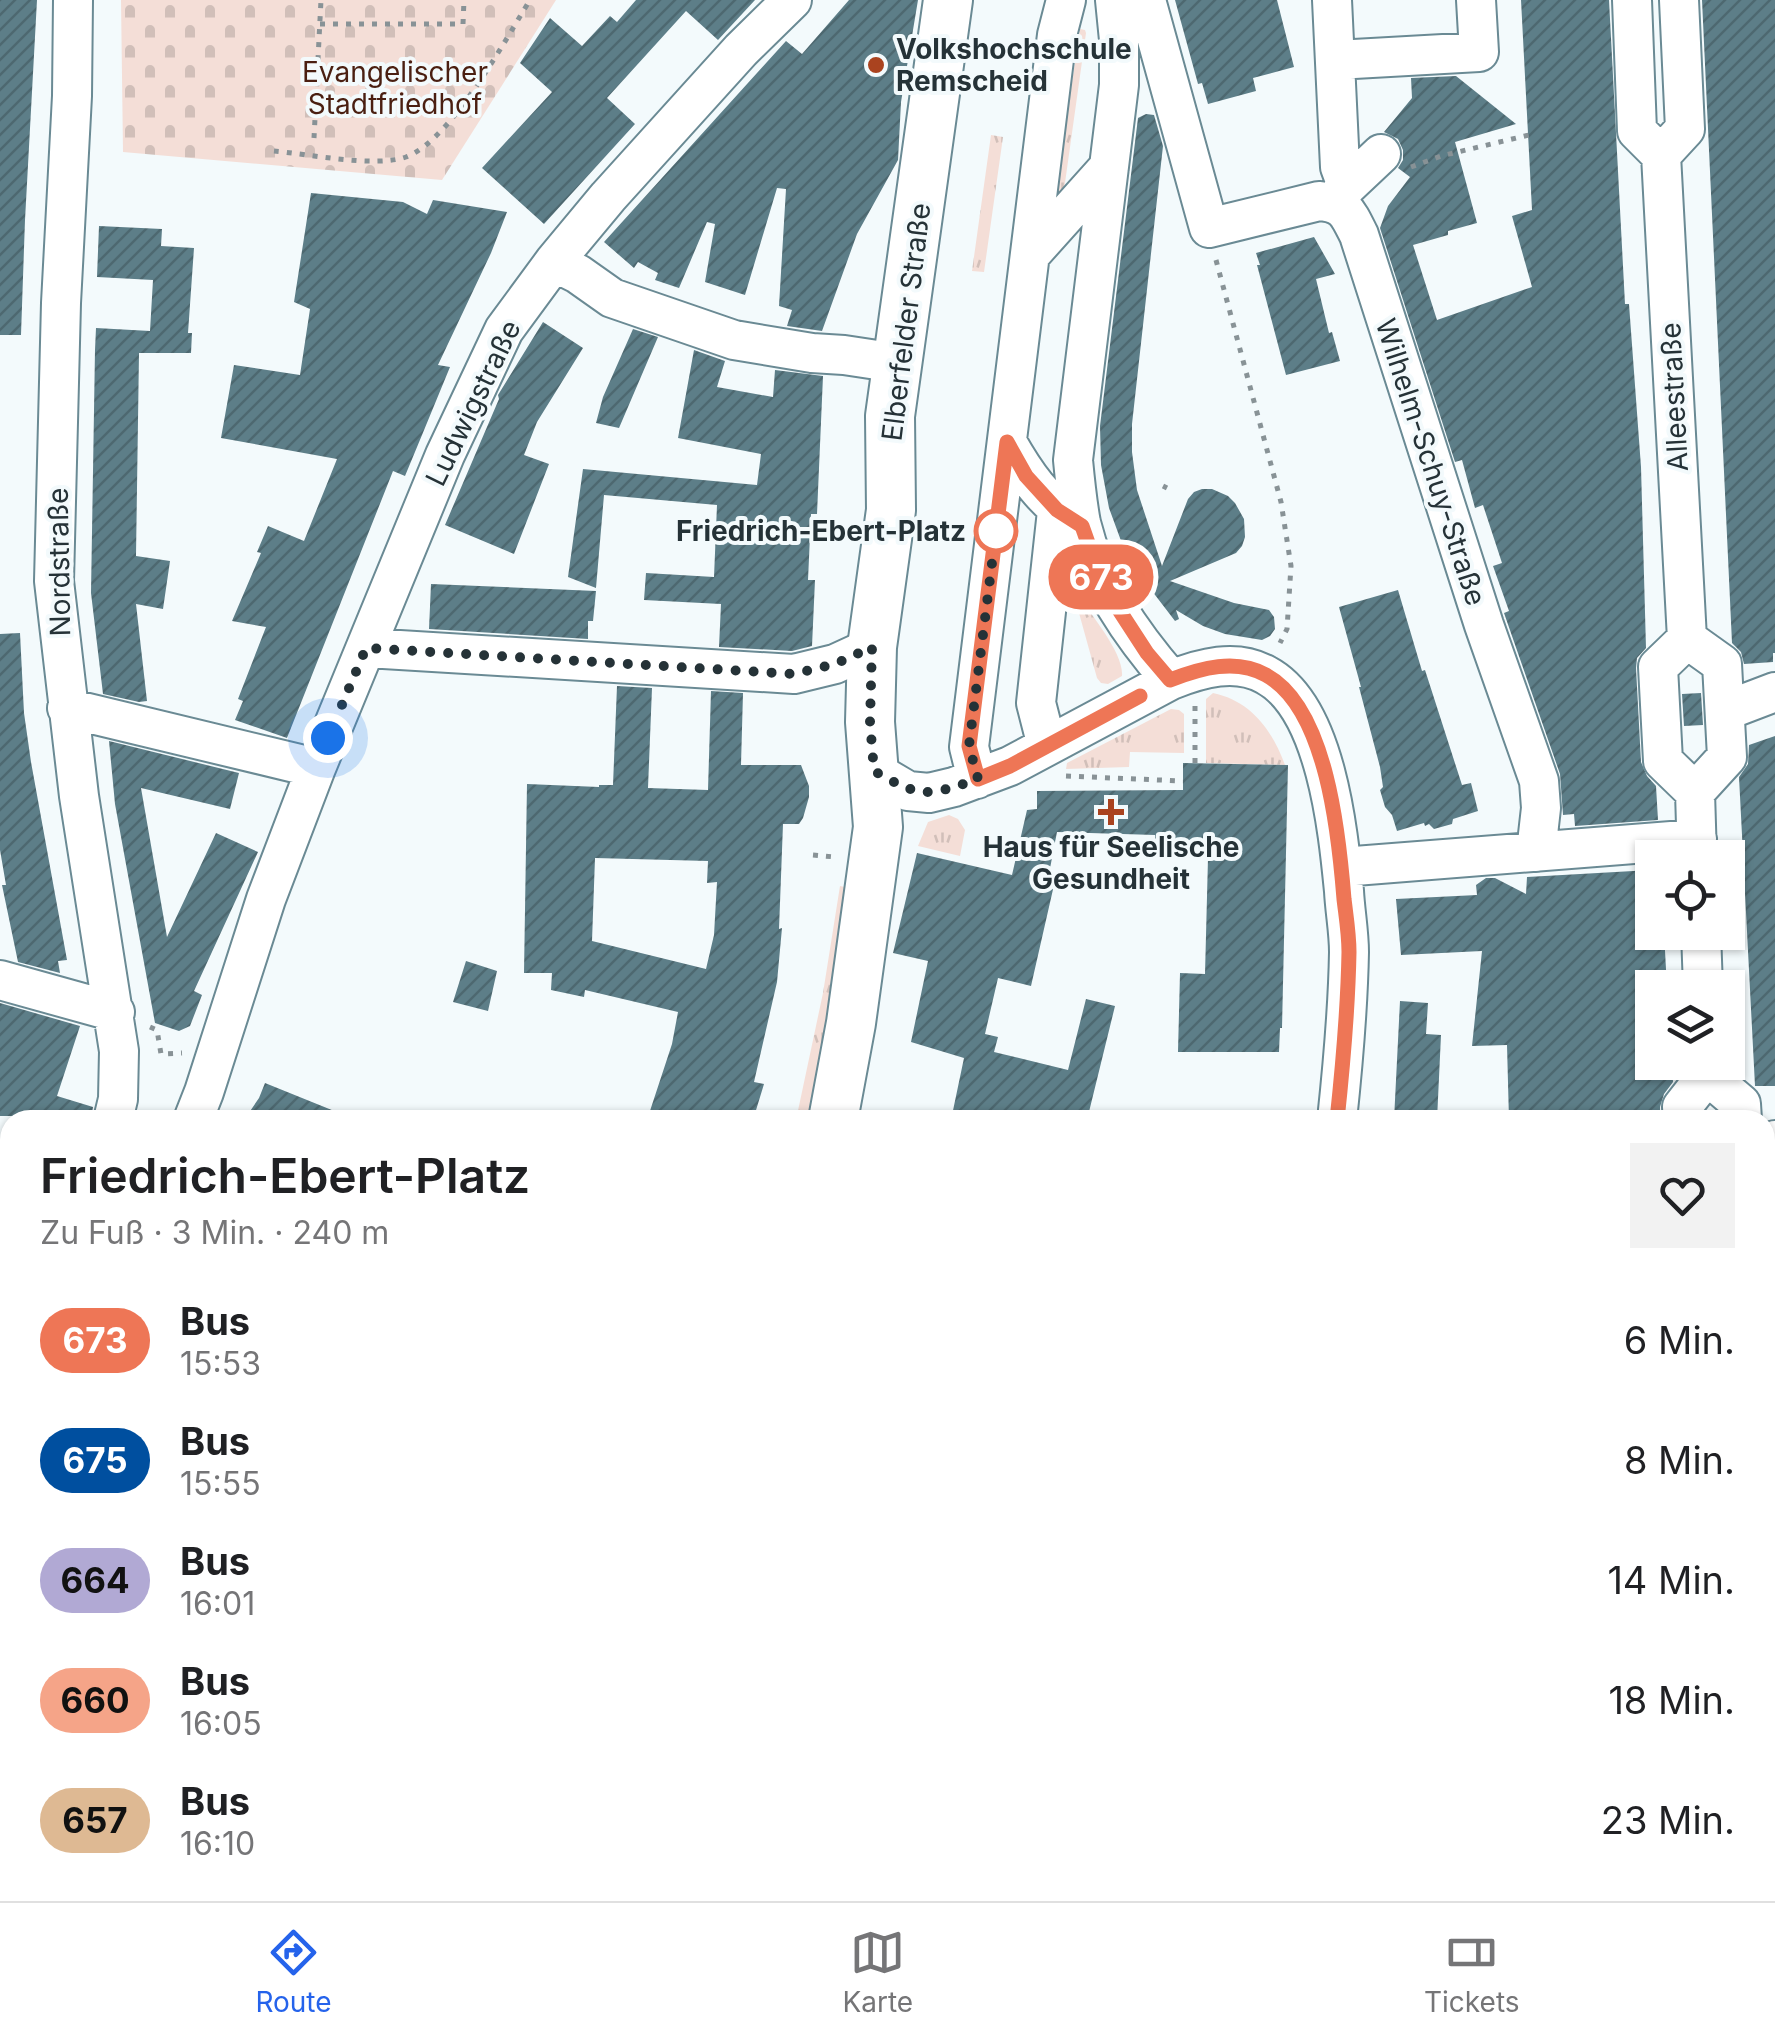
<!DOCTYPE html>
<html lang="de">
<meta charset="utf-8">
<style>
:root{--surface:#fff;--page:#f2f2f2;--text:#202124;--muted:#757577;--line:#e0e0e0;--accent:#2563eb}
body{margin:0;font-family:Inter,sans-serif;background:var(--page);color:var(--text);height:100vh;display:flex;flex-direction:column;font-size:38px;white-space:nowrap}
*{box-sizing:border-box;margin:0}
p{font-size:32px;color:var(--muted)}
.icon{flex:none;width:55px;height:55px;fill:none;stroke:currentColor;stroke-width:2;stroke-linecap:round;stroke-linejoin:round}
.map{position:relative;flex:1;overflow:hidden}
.side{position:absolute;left:0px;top:1110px;width:1775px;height:792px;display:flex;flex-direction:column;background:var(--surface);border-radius:30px 30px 0 0;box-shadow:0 2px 8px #0004}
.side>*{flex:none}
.badge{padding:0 20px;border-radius:32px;font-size:35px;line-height:65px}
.fabs{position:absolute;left:1635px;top:840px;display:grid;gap:20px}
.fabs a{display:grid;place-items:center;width:110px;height:110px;border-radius:0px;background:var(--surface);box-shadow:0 2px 8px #0004;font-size:50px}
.you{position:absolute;width:50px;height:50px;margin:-25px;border:8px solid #fff;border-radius:50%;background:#1a73e8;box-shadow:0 0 0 15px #1a73e833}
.map>.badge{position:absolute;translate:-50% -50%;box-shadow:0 0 0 5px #fff}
.round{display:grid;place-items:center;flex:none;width:105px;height:105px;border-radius:0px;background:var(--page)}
.summary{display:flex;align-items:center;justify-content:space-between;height:170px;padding:0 40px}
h1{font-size:48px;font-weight:600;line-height:75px}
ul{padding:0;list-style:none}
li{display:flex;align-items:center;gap:30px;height:120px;padding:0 40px}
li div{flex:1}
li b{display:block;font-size:38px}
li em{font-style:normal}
li .badge{min-width:110px;font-weight:700;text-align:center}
.menu{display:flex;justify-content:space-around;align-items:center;height:140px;border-top:2px solid var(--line);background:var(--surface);font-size:28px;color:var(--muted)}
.menu a{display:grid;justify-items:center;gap:5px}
.menu .current{color:var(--accent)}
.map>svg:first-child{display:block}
</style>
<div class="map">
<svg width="1775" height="1901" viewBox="0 0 1775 1901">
<defs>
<pattern id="grass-tufts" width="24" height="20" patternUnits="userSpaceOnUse" patternTransform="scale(2.5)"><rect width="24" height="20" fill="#f4ded7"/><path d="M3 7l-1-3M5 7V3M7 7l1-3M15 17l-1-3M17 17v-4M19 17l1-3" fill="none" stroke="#d1bfb9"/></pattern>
<pattern id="cemetery-stones" width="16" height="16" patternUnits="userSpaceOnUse" patternTransform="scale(2.5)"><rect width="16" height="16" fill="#f4ded7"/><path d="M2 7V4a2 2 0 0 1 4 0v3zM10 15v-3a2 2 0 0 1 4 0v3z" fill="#d1bfb9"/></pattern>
<pattern id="building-hatch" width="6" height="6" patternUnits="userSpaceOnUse" patternTransform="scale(2.5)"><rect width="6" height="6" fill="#5d7e88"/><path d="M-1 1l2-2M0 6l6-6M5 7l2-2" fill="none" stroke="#4d6870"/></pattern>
</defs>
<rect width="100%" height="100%" fill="#f3fafc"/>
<path fill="url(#grass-tufts)" d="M 1080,29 L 1085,30 L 1086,33 L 1064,190 L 1060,192 L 1056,188 Z
M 991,135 L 1003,137 L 984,272 L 972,271 Z
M 1074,595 L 1078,595 C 1091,615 1124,653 1122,676 L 1108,684 L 1101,683 L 1097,678 Z
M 1213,693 C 1251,701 1272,730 1285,765 L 1206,763 L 1206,699 Z
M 1171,709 L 1179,710 L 1184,714 L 1184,753 L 1130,752 L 1129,767 L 1066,769 L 1067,763 Z
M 949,815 L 958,819 L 965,830 L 960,856 L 918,846 L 928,822 Z
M 840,886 L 854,889 L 818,1120 L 796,1120 L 823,993 Z"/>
<path fill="url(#cemetery-stones)" d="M 121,0 L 556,0 L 442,180 L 123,152 Z"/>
<path fill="url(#building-hatch)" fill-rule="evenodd" d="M 0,0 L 37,0 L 25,220 L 21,335 L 0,335 Z
M 636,0 L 755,0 L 718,40 L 686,11 L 607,98 L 635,124 L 544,224 L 482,168 L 552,92 L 520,63 L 550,18 L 582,46 L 610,16 L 617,22 Z
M 849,0 L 918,0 L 901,102 L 898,160 L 857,234 L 822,331 L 787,326 L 792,310 L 779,306 L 786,189 L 777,188 L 745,295 L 705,282 L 715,224 L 707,222 L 679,288 L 655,280 L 658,273 L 638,262 L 634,268 L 604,242 L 786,41 L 802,54 Z
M 1175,0 L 1277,0 L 1294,67 L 1253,78 L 1256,91 L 1208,104 L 1202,83 L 1198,84 Z
M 1521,0 L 1609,0 L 1625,304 L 1629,304 L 1641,467 L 1646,648 L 1637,658 L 1636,668 L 1641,762 L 1647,776 L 1656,786 L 1658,820 L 1575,826 L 1574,814 L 1563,815 L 1560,774 L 1504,613 L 1509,611 L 1493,566 L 1502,563 L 1483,505 L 1475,508 L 1462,460 L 1455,462 L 1380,228 L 1388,206 L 1410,177 L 1398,168 L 1403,160 L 1403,150 L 1398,139 L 1384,132 L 1412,98 L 1411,78 L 1456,76 L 1516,124 L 1455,142 L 1477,223 L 1448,231 L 1448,235 L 1413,245 L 1437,320 L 1532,287 L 1512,216 L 1532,210 Z
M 1702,0 L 1775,0 L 1775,653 L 1773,653 L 1773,662 L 1744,664 L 1741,652 L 1732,643 Z
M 1146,114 L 1154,115 L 1163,146 L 1132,424 L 1132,452 L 1137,490 L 1162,566 L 1188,499 L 1194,492 L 1202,489 L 1212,489 L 1228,496 L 1235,503 L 1244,519 L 1245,537 L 1242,546 L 1236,553 L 1170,581 L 1234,603 L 1269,610 L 1274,617 L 1275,629 L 1270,636 L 1262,640 L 1225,634 L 1203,626 L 1176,610 L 1179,619 L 1175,621 L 1152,591 L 1125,569 L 1126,566 L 1136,569 L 1124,549 L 1109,508 L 1101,465 L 1100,426 L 1138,118 Z
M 311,193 L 403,202 L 427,214 L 433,200 L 507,212 L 491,253 L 438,365 L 450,367 L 422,435 L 405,476 L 393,471 L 287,738 L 235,720 L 243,701 L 238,699 L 266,627 L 232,621 L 261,553 L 257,552 L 268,526 L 304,541 L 337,459 L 221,438 L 234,365 L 300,375 L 310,309 L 294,302 Z
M 99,226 L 162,229 L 161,246 L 194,248 L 188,333 L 192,333 L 191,353 L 139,353 L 136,556 L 170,561 L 163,609 L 136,604 L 147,701 L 139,702 L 103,694 L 91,593 L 95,350 L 96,328 L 150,331 L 153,280 L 97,277 Z
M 1314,237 L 1335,274 L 1316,279 L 1329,333 L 1332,332 L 1340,361 L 1286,375 L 1257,265 L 1260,265 L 1256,253 Z
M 543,322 L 583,348 L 537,422 L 524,455 L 549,464 L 514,554 L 445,525 L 499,399 L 498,395 Z
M 633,329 L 658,337 L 619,428 L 596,423 L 603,397 Z
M 694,350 L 725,361 L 717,387 L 773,397 L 775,370 L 823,376 L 817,514 L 811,514 L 808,580 L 815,580 L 812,646 L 792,651 L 719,647 L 721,604 L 644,600 L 646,573 L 714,577 L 717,505 L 604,495 L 596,588 L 568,577 L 583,469 L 757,485 L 761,454 L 678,438 Z
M 431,584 L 596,591 L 593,621 L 588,621 L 588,639 L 429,629 Z
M 1398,590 L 1422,671 L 1425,670 L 1462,785 L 1471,783 L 1478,811 L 1453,819 L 1452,824 L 1434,829 L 1429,824 L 1425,826 L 1424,823 L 1397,831 L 1392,815 L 1385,807 L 1380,790 L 1383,787 L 1380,767 L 1359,687 L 1361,687 L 1339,607 Z
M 20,633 L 24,713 L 31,762 L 67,960 L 58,961 L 60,973 L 18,962 L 2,885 L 6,885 L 0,850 L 0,634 Z
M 617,686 L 652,688 L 648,788 L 708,790 L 711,691 L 743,693 L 741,765 L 801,765 L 809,786 L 809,797 L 803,818 L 799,824 L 783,824 L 779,929 L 782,928 L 777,982 L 754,1082 L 764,1084 L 753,1120 L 647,1120 L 672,1044 L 678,1012 L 585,990 L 584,997 L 551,990 L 552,973 L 524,973 L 527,784 L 599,787 L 599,785 L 613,785 ZM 595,858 L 708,861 L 707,883 L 717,882 L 714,935 L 706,969 L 592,941 Z
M 1701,693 L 1703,725 L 1684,726 L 1682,694 Z
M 1775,736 L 1775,1086 L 1755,1086 L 1739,777 L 1748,764 L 1749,745 Z
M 109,741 L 239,773 L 230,809 L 141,788 L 167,937 L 216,833 L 258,852 L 194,991 L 202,995 L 190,1026 L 179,1031 L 155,1023 L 115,804 Z
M 1183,763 L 1288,765 L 1282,1028 L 1280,1028 L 1279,1052 L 1178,1052 L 1180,973 L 1205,974 L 1208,858 L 1155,858 L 1155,835 L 1057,832 L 1047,884 L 1054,885 L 1031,986 L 998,978 L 985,1034 L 998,1037 L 994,1052 L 1068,1070 L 1086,999 L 1115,1006 L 1087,1120 L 951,1120 L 964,1058 L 911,1042 L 928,961 L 893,953 L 917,853 L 1012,875 L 1027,810 L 1037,809 L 1037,791 L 1183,790 Z
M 1651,870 L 1652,932 L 1664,932 L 1667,988 L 1652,988 L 1652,1062 L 1672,1062 L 1673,1082 L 1664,1094 L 1660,1107 L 1660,1120 L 1509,1120 L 1507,1045 L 1472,1046 L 1482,951 L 1401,955 L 1396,899 L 1477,895 L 1476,885 L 1486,878 L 1495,878 L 1526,894 L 1527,877 Z
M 466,961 L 497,971 L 488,1011 L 453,1002 Z
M 1400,1001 L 1428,1003 L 1426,1034 L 1441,1035 L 1437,1120 L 1394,1120 Z
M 0,1003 L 80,1026 L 57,1096 L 93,1107 L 91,1120 L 13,1120 L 16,1116 L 0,1116 Z
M 265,1083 L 354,1119 L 354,1120 L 244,1120 L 259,1098 Z"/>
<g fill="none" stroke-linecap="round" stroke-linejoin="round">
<path stroke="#cad2d5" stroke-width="38" stroke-dasharray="38 19" stroke-linecap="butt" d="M 1110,1901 L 1113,1892"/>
<g stroke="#6a8a94" stroke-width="42">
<path id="minor" d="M 73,0 L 72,96 L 61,303 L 54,581 L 79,796 L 119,1051 L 118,1099 L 113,1120
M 1115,0 L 1119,40 L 1119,85 L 1073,460 C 1075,481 1077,502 1081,523 C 1095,582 1131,634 1171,680
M 1146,0 L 1209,228 L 1319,201 C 1345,203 1348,213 1359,235 L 1484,625 L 1539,781 L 1541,808 L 1536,852
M 1332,0 L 1340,167 L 1347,186
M 1632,0 L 1637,131 L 1661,155
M 1679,0 L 1685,129 L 1661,155 L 1687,639 L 1722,664 L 1727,757 L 1695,792 L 1697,858
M 1336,60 L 1479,52 L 1476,0
M 1334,202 L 1347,186 L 1381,154
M 1030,255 L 1109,167
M 554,262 L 578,274 L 612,298 L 734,340 L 812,353 L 844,355 L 897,363
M 1007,442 C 1025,474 1044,502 1076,522
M 1687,639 L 1658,667 L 1663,761 L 1695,792
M 367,648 L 794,674 L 835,664 L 872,647
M 67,708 L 316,768
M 1725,711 L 1775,692
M 1047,746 L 1036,703 L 1057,511
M 874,771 L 908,791 L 929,793 L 954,787 L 1010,766 L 1171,680 C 1201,668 1236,658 1266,675 C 1326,707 1338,830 1344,891 C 1345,911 1349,932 1349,952 C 1348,1008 1343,1064 1337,1120
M 977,779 L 969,747 L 1057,35 L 1066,0
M 1342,867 L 1697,839
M 1701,932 L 1703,988
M 0,980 L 115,1012
M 1706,1062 L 1707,1075 L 1741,1104 L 1742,1120
M 193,1120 L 204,1092 L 266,899 L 316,768 L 445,455 L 504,330 L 554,262 L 608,197 L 741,50 L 792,0
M 1683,1120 L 1682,1107 L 1707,1075
M 1765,1144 L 1775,1140
M 0,1247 L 10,1242
M 0,1311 L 10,1312
M 1744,1892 L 1744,1901
M 1156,1901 L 1159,1892"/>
</g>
<g stroke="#6a8a94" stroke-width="52">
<path id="major" d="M 833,1120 L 851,1023 L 878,827 L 870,722 L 872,647 L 891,510 L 890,416 L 948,0
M 385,1901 L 390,1892
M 485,1901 L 490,1892"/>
</g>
<path stroke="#889296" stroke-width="5" stroke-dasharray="5 8" stroke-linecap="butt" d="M 320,24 L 463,24 L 464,0
M 314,138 L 321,0
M 274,151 C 308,154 375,168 406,157 C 451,140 504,42 530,0
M 1411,167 L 1441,156 L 1529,135
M 1216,260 L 1281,502 L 1291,566 L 1287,629 L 1280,643
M 1163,486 L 1167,488
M 1195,763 L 1195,705
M 1066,776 L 1183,781
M 813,855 L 835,857
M 150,1027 L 157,1030 L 161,1054 L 182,1053
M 0,1478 L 10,1470
M 0,1588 L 7,1498 L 10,1496
M 0,1693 L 10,1715
M 1088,1892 L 1091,1901"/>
<use href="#minor" stroke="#fff" stroke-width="38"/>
<use href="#major" stroke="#fff" stroke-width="48"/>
</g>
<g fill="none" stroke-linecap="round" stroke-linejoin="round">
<g stroke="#fff" stroke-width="22">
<path id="line" d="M 1140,696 L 1010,766 L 978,779 L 969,746 L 1007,442 L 1026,476 L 1057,510 L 1082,526 L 1094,560 L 1108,593 L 1147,653 L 1170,680 C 1201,668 1236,658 1266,675 C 1327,708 1339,836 1344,899 C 1346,916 1349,934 1349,952 C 1348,1008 1343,1064 1337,1120"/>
</g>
<use href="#line" stroke="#ee7656" stroke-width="15"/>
<path stroke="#253237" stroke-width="10" stroke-dasharray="0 18" d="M 328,738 L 366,648 L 794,674 L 835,664 L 872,647 L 870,722 L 874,771 C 921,798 926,797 978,779 L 969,746 L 996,531"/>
</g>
<g fill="#aa431f" stroke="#f3fafc" stroke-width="4">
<circle cx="876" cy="65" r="10"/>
<path d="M1106 797h10v10h10v10h-10v10h-10v-10h-10v-10h10z"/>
</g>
<circle fill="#fff" stroke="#ee7656" stroke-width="5" cx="996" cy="531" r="20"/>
<g text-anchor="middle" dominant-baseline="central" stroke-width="8" stroke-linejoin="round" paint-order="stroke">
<g font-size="28" font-weight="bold" fill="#253237" stroke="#f3fafc" text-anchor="start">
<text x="896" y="49">Volkshochschule<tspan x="896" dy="32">Remscheid</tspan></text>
<text x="1111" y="847" text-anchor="middle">Haus für Seelische<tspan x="1111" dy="32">Gesundheit</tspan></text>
</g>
<g font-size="28" fill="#4a1f11" stroke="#f3fafc">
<text x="395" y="72">Evangelischer<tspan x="395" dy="32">Stadtfriedhof</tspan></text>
</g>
<g font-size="28" fill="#253237" stroke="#f3fafc">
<text transform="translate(906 322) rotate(-83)">Elberfelder Straße</text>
<text transform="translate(1674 397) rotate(-93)">Alleestraße</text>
<text transform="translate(473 403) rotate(-64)">Ludwigstraße</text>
<text transform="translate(1431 462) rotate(72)">Wilhelm-Schuy-Straße</text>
<text transform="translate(59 562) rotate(-91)">Nordstraße</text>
</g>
<g font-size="28" font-weight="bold" fill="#253237" stroke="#f3fafc" text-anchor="end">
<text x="966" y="531">Friedrich-Ebert-Platz</text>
</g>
</g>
</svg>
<div class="fabs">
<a><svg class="icon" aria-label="locate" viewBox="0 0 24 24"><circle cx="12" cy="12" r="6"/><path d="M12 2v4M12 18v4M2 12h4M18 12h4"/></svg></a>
<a><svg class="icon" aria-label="layers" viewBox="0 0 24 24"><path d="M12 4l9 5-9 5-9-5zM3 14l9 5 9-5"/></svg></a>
</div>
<div class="you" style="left:328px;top:738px"></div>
<b class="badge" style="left:1101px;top:577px;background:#ee7656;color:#fff">673</b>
<section class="side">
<div class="summary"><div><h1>Friedrich-Ebert-Platz</h1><p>Zu Fuß · 3 Min. · 240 m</p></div><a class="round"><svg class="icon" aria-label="heart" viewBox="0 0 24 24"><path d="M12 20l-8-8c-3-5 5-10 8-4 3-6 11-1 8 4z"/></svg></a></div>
<ul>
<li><span class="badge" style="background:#ee7656;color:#fff">673</span><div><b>Bus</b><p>15:53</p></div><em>6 Min.</em></li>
<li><span class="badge" style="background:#004f9f;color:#fff">675</span><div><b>Bus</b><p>15:55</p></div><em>8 Min.</em></li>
<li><span class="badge" style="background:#b1a9d4;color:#111">664</span><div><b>Bus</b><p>16:01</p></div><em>14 Min.</em></li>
<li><span class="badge" style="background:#f5a488;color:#111">660</span><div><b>Bus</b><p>16:05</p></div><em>18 Min.</em></li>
<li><span class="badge" style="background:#deb993;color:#111">657</span><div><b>Bus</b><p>16:10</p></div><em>23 Min.</em></li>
</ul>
</section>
</div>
<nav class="menu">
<a class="current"><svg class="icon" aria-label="directions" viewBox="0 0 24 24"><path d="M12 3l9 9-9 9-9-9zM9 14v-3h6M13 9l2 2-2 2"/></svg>Route</a>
<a><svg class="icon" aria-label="map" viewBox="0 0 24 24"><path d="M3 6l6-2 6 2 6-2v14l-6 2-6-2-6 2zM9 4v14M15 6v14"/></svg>Karte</a>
<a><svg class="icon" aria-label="tickets" viewBox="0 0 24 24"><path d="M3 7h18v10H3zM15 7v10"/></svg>Tickets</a>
</nav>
